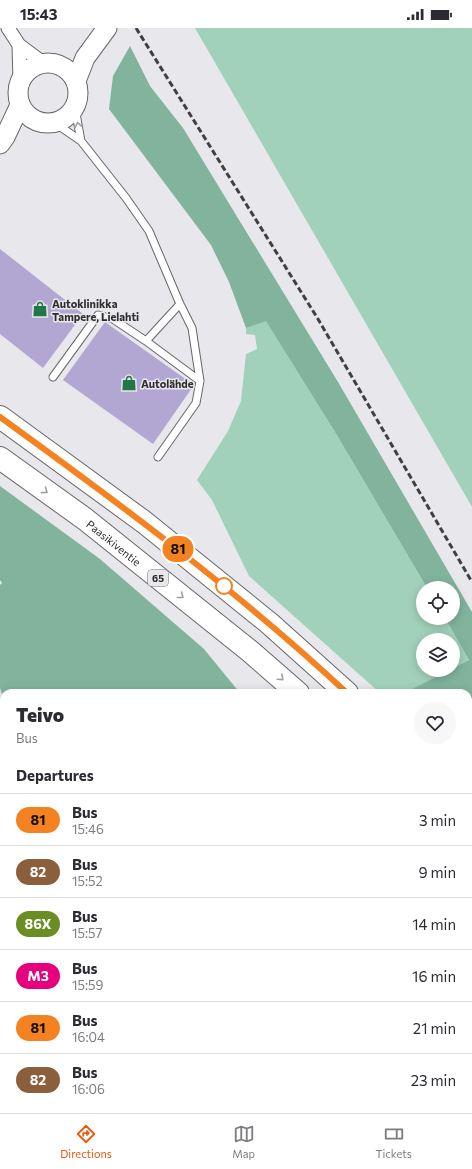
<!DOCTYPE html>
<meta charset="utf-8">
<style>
:root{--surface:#fff;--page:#f7f7f7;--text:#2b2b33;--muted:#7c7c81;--line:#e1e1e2;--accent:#ea580c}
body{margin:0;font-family:Commissioner,sans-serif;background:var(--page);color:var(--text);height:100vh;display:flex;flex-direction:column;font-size:15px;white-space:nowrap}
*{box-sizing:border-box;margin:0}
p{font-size:13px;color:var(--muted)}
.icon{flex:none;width:22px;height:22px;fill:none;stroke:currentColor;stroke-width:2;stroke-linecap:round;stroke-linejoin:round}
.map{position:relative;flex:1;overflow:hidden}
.drawer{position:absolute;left:0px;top:661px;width:472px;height:424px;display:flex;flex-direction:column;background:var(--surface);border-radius:12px 12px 0 0;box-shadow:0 2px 10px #0003}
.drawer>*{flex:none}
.badge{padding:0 8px;border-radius:13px;font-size:14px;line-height:26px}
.controls{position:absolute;left:416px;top:553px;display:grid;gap:8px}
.controls a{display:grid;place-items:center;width:44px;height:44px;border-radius:50%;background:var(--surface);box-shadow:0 2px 10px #0003;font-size:20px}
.map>.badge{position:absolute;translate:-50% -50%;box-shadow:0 0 0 2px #fff}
h2{padding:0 16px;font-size:15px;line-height:36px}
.round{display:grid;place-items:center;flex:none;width:42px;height:42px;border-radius:21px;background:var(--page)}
.headline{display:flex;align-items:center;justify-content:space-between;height:68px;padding:0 16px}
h1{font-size:19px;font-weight:800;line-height:30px}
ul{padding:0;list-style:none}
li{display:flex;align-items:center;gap:12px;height:52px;padding:0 16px;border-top:1px solid var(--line)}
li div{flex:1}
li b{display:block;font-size:15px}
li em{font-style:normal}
li .badge{min-width:44px;font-weight:700;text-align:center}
.status{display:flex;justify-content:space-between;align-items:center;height:28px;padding:0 20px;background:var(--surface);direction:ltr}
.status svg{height:11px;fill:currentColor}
.tabs{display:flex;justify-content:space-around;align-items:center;height:56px;border-top:1px solid var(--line);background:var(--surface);font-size:11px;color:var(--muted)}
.tabs a{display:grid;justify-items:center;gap:2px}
.tabs .on{color:var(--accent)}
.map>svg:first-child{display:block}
</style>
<div class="status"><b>15:43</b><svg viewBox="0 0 49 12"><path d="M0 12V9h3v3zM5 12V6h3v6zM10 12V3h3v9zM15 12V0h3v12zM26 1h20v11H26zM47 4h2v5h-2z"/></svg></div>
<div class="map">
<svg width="472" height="1085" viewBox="0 0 472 1085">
<rect width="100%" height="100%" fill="#e8e7eb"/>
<path fill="#dedce7" d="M 4,833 L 4,861 L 0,856 L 0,835 Z
M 4,867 L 4,1081 L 92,1081 L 84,1085 L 0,1085 L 0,870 Z"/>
<path fill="#a2d1bb" d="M 195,0 L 472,0 L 472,479 Z
M 266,292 L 338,409 L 427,560 L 423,560 L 423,590 L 445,590 L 469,632 L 453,640 L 453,612 L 423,612 L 423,642 L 449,642 L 404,665 L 380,665 L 249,548 L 212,472 L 197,452 L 228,403 L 241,373 L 246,326 L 257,321 L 255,307 L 246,306 L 246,300 Z
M 468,901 L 472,905 L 472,1068 L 468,1071 Z
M 170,1081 L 455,1081 L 450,1085 L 162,1085 Z"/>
<path fill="#82b49d" d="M 130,18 L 150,58 L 183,100 L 338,354 L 472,584 L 472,758 L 468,754 L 468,665 L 404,665 L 449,642 L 453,642 L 453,640 L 469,632 L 445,590 L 453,590 L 453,560 L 427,560 L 338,409 L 266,293 L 246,300 L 229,254 L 211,217 L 109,81 L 113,48 Z
M 0,458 L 100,531 L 204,621 L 240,665 L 4,665 L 4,673 L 0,660 L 0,557 L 2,555 L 0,552 Z
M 4,743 L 4,769 L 0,769 L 0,745 Z
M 4,799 L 4,833 L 0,835 L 0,800 Z"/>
<path fill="#b2a7d3" d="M 0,221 L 83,286 L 43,340 L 0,306 Z
M 105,294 L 194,357 L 153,416 L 63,352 Z"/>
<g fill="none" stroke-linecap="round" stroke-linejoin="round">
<g stroke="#666669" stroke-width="9">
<path id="service" d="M 75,80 L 81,113
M 55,95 L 81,113 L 126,170 L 149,203 L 180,276 L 192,300 L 200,353 L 196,375 L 158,429
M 146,313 L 200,353
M 53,349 L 98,287 L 113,291 L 146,313 L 180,276
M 0,1053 L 4,1058
M 25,1081 L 28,1085"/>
</g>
<g stroke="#666669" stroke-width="15">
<path id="minor" d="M 8,0 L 19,17 L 43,35
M 19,17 L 20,53
M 145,1085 L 153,1081"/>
</g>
<g stroke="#666669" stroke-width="21">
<path id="secondary" d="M18 65a30 30 0 1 1 60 0a30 30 0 1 1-60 0Z
M 76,53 L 85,30 L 107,0
M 0,116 L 5,109 L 20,77"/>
</g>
<g stroke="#666669" stroke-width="24">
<g id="trunk">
<path d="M 0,389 L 144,494 L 269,595 L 347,665"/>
<path id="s1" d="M 0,430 L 85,491 L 251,624 L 298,665"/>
<path d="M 468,782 L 472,786"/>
<path d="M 468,830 L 472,834"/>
</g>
</g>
<use href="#service" stroke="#fff" stroke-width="7"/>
<use href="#minor" stroke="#fff" stroke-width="13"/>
<use href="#secondary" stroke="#fff" stroke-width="19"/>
<use href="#trunk" stroke="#fff" stroke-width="22"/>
<path stroke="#404041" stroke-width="3" stroke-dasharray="6 3" stroke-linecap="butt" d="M 136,0 L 318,291 L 472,554"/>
</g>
<defs><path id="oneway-chevron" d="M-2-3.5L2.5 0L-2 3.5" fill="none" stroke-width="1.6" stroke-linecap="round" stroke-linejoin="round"/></defs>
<g stroke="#a0a0a1">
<use href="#oneway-chevron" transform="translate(78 97) rotate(-101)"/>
<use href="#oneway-chevron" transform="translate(45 463) rotate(36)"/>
<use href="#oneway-chevron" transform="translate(181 568) rotate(38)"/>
<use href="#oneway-chevron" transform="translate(281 650) rotate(42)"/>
</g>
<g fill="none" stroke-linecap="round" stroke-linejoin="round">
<g stroke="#fff" stroke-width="9">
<path id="line" d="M 0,389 C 120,476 239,564 347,665"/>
</g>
<use href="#line" stroke="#f58220" stroke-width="6"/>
</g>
<defs>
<g id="shop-bare" transform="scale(1.2)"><path d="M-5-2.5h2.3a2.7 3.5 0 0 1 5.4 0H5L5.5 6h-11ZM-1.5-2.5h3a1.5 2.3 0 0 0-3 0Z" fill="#237648" stroke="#e8e7eb" stroke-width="2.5" paint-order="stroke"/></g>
</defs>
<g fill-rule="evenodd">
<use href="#shop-bare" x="40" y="281"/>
<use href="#shop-bare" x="129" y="355"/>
</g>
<circle fill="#fff" stroke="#f58220" stroke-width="2" cx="224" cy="558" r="8"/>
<g text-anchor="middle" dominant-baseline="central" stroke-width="3" stroke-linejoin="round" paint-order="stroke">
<rect fill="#e8e7eb" stroke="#656567" stroke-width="1" x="148" y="542" width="20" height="16" rx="3"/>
<g font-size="10" font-weight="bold" fill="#2d2d2e">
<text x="158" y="550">65</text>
</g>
<g font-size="11" font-weight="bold" fill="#2d2d2e" stroke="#e8e7eb" text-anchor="start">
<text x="52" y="275">Autoklinikka<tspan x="52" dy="13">Tampere, Lielahti</tspan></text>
<text x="141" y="355">Autolähde</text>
</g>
<g font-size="11" fill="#2d2d2e" stroke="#e8e7eb">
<text stroke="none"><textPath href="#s1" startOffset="142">Paasikiventie</textPath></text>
</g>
</g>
</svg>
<div class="controls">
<a><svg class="icon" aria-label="locate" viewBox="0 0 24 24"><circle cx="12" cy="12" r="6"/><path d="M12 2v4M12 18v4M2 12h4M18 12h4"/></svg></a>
<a><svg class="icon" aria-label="layers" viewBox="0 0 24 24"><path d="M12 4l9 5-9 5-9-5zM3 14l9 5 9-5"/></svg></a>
</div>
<b class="badge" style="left:178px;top:521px;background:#f58220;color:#111">81</b>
<section class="drawer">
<div class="headline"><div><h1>Teivo</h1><p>Bus</p></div><a class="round"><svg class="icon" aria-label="heart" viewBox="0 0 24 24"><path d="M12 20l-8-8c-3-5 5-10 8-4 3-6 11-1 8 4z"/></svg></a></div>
<h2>Departures</h2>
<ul>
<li><span class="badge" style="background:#f58220;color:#111">81</span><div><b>Bus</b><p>15:46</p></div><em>3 min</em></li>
<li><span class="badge" style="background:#8b5e3c;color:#fff">82</span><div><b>Bus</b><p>15:52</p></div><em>9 min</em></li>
<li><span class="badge" style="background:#6b8e23;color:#fff">86X</span><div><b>Bus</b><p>15:57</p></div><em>14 min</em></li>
<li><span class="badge" style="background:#e6007e;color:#fff">M3</span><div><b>Bus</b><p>15:59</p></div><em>16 min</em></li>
<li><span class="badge" style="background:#f58220;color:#111">81</span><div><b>Bus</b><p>16:04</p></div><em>21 min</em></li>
<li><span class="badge" style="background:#8b5e3c;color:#fff">82</span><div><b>Bus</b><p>16:06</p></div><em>23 min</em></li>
</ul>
</section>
</div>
<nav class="tabs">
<a class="on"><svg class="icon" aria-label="directions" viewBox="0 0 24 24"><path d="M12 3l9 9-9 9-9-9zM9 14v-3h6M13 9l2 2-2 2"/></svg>Directions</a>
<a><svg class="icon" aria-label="map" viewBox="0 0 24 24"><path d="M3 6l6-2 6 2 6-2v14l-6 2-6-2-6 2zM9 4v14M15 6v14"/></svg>Map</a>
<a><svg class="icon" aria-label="tickets" viewBox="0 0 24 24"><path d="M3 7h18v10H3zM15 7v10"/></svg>Tickets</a>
</nav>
